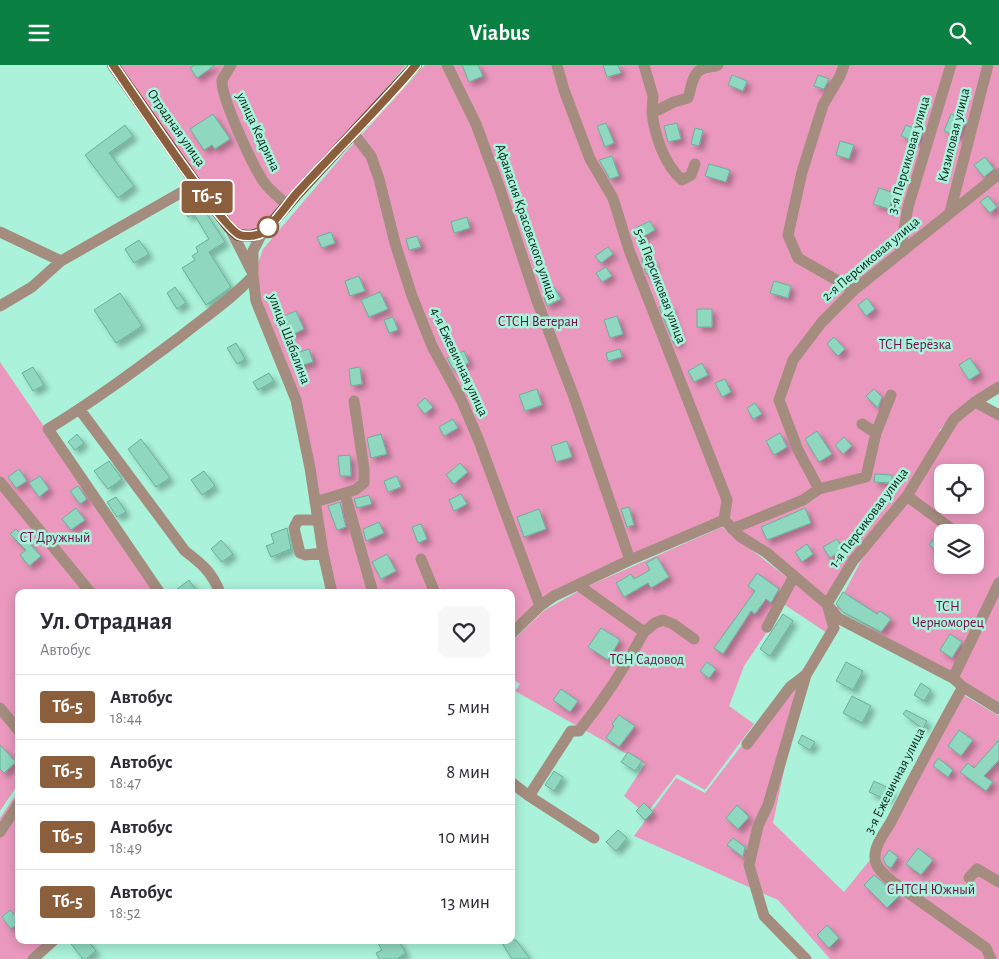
<!DOCTYPE html>
<html lang="ru">
<meta charset="utf-8">
<style>
:root{--surface:#fff;--page:#f7f7f7;--text:#2b2b33;--muted:#7c7c81;--line:#e1e1e2;--accent:#0b8043}
body{margin:0;font-family:"Alegreya Sans",sans-serif;background:var(--page);color:var(--text);height:100vh;display:flex;flex-direction:column;font-size:19px;white-space:nowrap}
*{box-sizing:border-box;margin:0}
p{font-size:16px;color:var(--muted)}
.icon{flex:none;width:28px;height:28px;fill:none;stroke:currentColor;stroke-width:2;stroke-linecap:round;stroke-linejoin:round}
.map{position:relative;flex:1;overflow:hidden}
.sheet{position:absolute;left:15px;top:524px;width:500px;height:355px;display:flex;flex-direction:column;background:var(--surface);border-radius:10px;box-shadow:0 2px 12px #0003}
.sheet>*{flex:none}
.badge{padding:0 10px;border-radius:4px;font-size:18px;line-height:32px}
.fabs{position:absolute;left:934px;top:399px;display:grid;gap:10px}
.fabs a{display:grid;place-items:center;width:50px;height:50px;border-radius:10px;background:var(--surface);box-shadow:0 2px 12px #0003;font-size:25px}
.map>.badge{position:absolute;translate:-50% -50%;box-shadow:0 0 0 2px #fff}
.round{display:grid;place-items:center;flex:none;width:52px;height:52px;border-radius:10px;background:var(--page)}
.head{display:flex;align-items:center;justify-content:space-between;height:85px;padding:0 25px}
h1{font-size:24px;font-weight:600;line-height:38px}
ul{padding:0;list-style:none}
li{display:flex;align-items:center;gap:15px;height:65px;padding:0 25px;border-top:1px solid var(--line)}
li div{flex:1}
li b{display:block;font-size:19px}
li em{font-style:normal}
li .badge{min-width:55px;font-weight:700;text-align:center}
header{display:flex;justify-content:space-between;align-items:center;height:65px;padding:0 25px;background:var(--accent);color:#fff;font-size:22px;font-weight:600}
.map>svg:first-child{display:block}
</style>
<header><svg class="icon" aria-label="menu" viewBox="0 0 24 24"><path d="M4 6h16M4 12h16M4 18h16"/></svg>Viabus<svg class="icon" aria-label="search" viewBox="0 0 24 24"><circle cx="10" cy="10" r="6"/><path d="M15 15l6 6"/></svg></header>
<div class="map">
<svg width="999" height="894" viewBox="0 0 999 894">
<defs>
<filter id="shadow"><feDropShadow dx="4.5" dy="4.5" stdDeviation="2.5" flood-color="#0004"/></filter>
</defs>
<rect width="100%" height="100%" fill="#aaf2d9"/>
<path fill="#ea98bd" fill-rule="evenodd" d="M 113,0 L 406,0 L 271,159 L 250,171 L 229,162 Z
M 425,0 L 999,0 L 999,318 L 951,352 L 939,366 L 943,370 L 905,430 L 864,479 L 832,539 L 724,459 L 591,515 L 542,543 L 511,571 L 511,528 L 331,527 L 294,338 L 253,213 L 263,184 L 345,88 Z
M 0,297 L 157,527 L 19,528 L 19,718 L 0,746 Z
M 973,342 L 999,355 L 999,640 L 949,608 L 836,543 L 869,481 L 956,356 ZM 942,408 L 975,408 L 975,440 L 942,440 ZM 942,468 L 975,468 L 975,500 L 942,500 Z
M 722,462 L 825,542 L 835,556 L 827,568 L 785,540 L 744,601 L 729,641 L 754,659 L 705,725 L 677,709 L 646,749 L 624,731 L 645,699 L 515,626 L 520,619 L 511,613 L 511,577 L 545,545 L 586,522 Z
M 806,601 L 773,758 L 844,827 L 870,795 L 955,625 L 999,651 L 999,894 L 830,894 L 778,835 L 634,771 L 676,713 L 705,728 L 790,618 Z
M 19,725 L 19,875 L 56,875 L 32,894 L 0,894 L 0,753 Z"/>
<path fill="#8fd7bf" stroke="#69b099" filter="url(#shadow)" d="M 195,0 L 215,0 L 197,13 L 190,3 Z
M 462,0 L 478,0 L 483,11 L 469,17 Z
M 603,0 L 618,0 L 621,8 L 607,12 Z
M 732,10 L 747,16 L 743,26 L 728,20 Z
M 818,10 L 829,14 L 824,24 L 814,21 Z
M 213,49 L 230,74 L 215,84 L 212,80 L 204,85 L 190,64 Z
M 951,49 L 966,55 L 959,72 L 944,66 Z
M 606,58 L 614,78 L 605,82 L 597,61 Z
M 677,58 L 681,74 L 668,77 L 664,61 Z
M 125,60 L 133,71 L 109,88 L 134,121 L 118,133 L 85,90 Z
M 906,60 L 923,67 L 918,78 L 901,71 Z
M 695,63 L 703,65 L 699,81 L 691,79 Z
M 840,76 L 854,80 L 849,94 L 836,90 Z
M 612,91 L 619,111 L 610,114 L 599,95 Z
M 985,92 L 994,104 L 984,112 L 974,100 Z
M 709,99 L 730,105 L 726,117 L 705,111 Z
M 879,123 L 894,128 L 889,144 L 873,139 Z
M 195,131 L 225,177 L 209,187 L 231,222 L 206,240 L 182,203 L 195,195 L 192,191 L 198,187 L 196,182 L 209,174 L 194,149 L 188,152 L 181,140 Z
M 988,131 L 997,142 L 990,148 L 980,137 Z
M 467,152 L 470,163 L 454,168 L 451,157 Z
M 650,156 L 655,165 L 639,174 L 634,164 Z
M 331,167 L 335,178 L 322,183 L 317,172 Z
M 417,171 L 421,182 L 409,185 L 406,174 Z
M 139,175 L 149,189 L 134,198 L 125,184 Z
M 608,182 L 613,189 L 601,198 L 595,191 Z
M 643,193 L 655,198 L 651,210 L 646,208 L 642,197 Z
M 606,202 L 612,211 L 602,217 L 596,208 Z
M 359,211 L 365,226 L 350,231 L 345,216 Z
M 774,216 L 791,221 L 788,233 L 770,228 Z
M 175,222 L 186,238 L 177,244 L 167,228 Z
M 554,222 L 561,234 L 547,241 L 543,229 Z
M 380,227 L 388,244 L 369,252 L 361,235 Z
M 120,228 L 142,261 L 116,278 L 94,245 Z
M 867,233 L 875,244 L 866,251 L 858,240 Z
M 670,240 L 675,263 L 677,262 L 680,278 L 674,279 L 659,242 Z
M 697,244 L 712,244 L 712,262 L 697,262 Z
M 296,246 L 304,264 L 292,270 L 284,251 Z
M 617,251 L 623,269 L 610,273 L 604,255 Z
M 393,252 L 398,265 L 389,268 L 384,255 Z
M 834,272 L 845,284 L 838,291 L 827,279 Z
M 236,278 L 245,294 L 237,299 L 227,283 Z
M 309,284 L 313,297 L 296,302 L 291,290 Z
M 620,284 L 622,292 L 608,296 L 606,288 Z
M 464,286 L 469,298 L 453,304 L 447,293 Z
M 970,293 L 980,308 L 969,315 L 959,300 Z
M 702,298 L 708,310 L 694,317 L 688,306 Z
M 33,302 L 44,320 L 33,326 L 22,308 Z
M 360,302 L 362,319 L 351,321 L 349,304 Z
M 269,308 L 274,316 L 258,325 L 253,317 Z
M 725,314 L 731,327 L 722,332 L 715,318 Z
M 537,324 L 542,340 L 525,346 L 519,330 Z
M 874,324 L 882,332 L 878,343 L 866,331 Z
M 425,333 L 433,342 L 425,349 L 417,340 Z
M 755,338 L 762,349 L 753,354 L 747,343 Z
M 453,354 L 458,363 L 444,371 L 439,362 Z
M 817,366 L 832,389 L 819,397 L 805,374 Z
M 780,368 L 787,382 L 774,390 L 766,376 Z
M 77,369 L 84,378 L 75,385 L 68,377 Z
M 381,369 L 387,389 L 371,393 L 367,373 Z
M 844,372 L 852,381 L 843,389 L 835,380 Z
M 141,374 L 170,413 L 156,422 L 128,384 Z
M 567,376 L 572,392 L 556,397 L 551,381 Z
M 350,390 L 351,411 L 340,411 L 338,391 Z
M 109,396 L 122,414 L 108,424 L 94,406 Z
M 460,398 L 468,407 L 454,419 L 446,410 Z
M 19,404 L 27,416 L 16,423 L 8,412 Z
M 204,406 L 215,421 L 202,430 L 191,415 Z
M 875,409 L 892,410 L 892,418 L 874,417 Z
M 40,411 L 49,424 L 39,432 L 29,418 Z
M 397,411 L 401,422 L 388,427 L 384,416 Z
M 78,421 L 87,434 L 80,439 L 70,426 Z
M 461,429 L 467,439 L 454,446 L 449,435 Z
M 369,430 L 372,439 L 357,443 L 354,434 Z
M 116,432 L 126,447 L 117,452 L 107,437 Z
M 340,437 L 346,462 L 337,465 L 328,441 Z
M 629,442 L 634,460 L 627,462 L 621,444 Z
M 76,443 L 85,455 L 71,465 L 62,454 Z
M 805,443 L 811,458 L 767,475 L 761,462 Z
M 539,444 L 546,464 L 524,472 L 517,452 Z
M 379,457 L 384,468 L 366,476 L 363,464 Z
M 421,459 L 427,474 L 418,478 L 412,462 Z
M 287,463 L 291,484 L 271,492 L 266,481 L 274,478 L 271,469 Z
M 16,464 L 41,491 L 29,501 L 20,490 L 26,485 L 10,469 Z
M 937,469 L 942,473 L 942,489 L 929,480 Z
M 837,474 L 843,484 L 830,493 L 823,482 Z
M 221,475 L 233,489 L 222,497 L 211,484 Z
M 807,479 L 813,489 L 802,497 L 795,487 Z
M 387,489 L 396,506 L 381,514 L 372,497 Z
M 657,492 L 669,512 L 651,523 L 648,518 L 624,532 L 616,518 L 631,509 L 634,514 L 650,505 L 646,498 Z
M 757,508 L 779,524 L 771,538 L 766,534 L 755,549 L 751,546 L 723,589 L 714,583 L 755,526 L 748,521 Z
M 189,515 L 198,528 L 172,528 Z
M 843,527 L 877,549 L 880,546 L 891,554 L 881,567 L 843,547 L 836,539 Z
M 783,549 L 793,556 L 770,591 L 760,584 Z
M 601,563 L 620,575 L 608,595 L 588,582 Z
M 950,569 L 962,577 L 952,593 L 940,585 Z
M 707,597 L 716,604 L 709,613 L 700,606 Z
M 846,597 L 863,606 L 853,625 L 836,616 Z
M 921,618 L 931,625 L 924,636 L 914,630 Z
M 561,624 L 578,636 L 570,647 L 553,635 Z
M 852,631 L 871,641 L 862,658 L 843,648 Z
M 906,645 L 927,656 L 923,664 L 903,649 Z
M 619,650 L 635,661 L 619,682 L 606,673 L 614,661 L 612,659 Z
M 959,665 L 973,675 L 961,691 L 948,681 Z
M 802,670 L 815,677 L 810,685 L 798,678 Z
M 999,675 L 999,695 L 984,711 L 993,717 L 986,726 L 960,707 L 968,698 L 974,703 Z
M 0,680 L 16,697 L 4,708 L 0,704 Z
M 628,687 L 642,696 L 635,706 L 621,697 Z
M 938,693 L 953,705 L 948,712 L 933,701 Z
M 554,706 L 563,712 L 554,726 L 545,720 Z
M 874,716 L 892,725 L 887,735 L 869,727 Z
M 644,738 L 653,747 L 645,755 L 636,746 Z
M 737,740 L 749,752 L 738,764 L 726,753 Z
M 618,765 L 627,773 L 616,786 L 606,777 Z
M 733,773 L 745,782 L 743,792 L 727,780 Z
M 918,783 L 933,795 L 921,810 L 906,799 Z
M 889,785 L 898,792 L 891,803 L 886,800 L 883,794 Z
M 874,810 L 899,831 L 887,843 L 864,820 Z
M 10,845 L 19,855 L 19,857 L 11,864 L 2,852 Z
M 827,860 L 839,873 L 829,883 L 817,870 Z
M 77,875 L 87,875 L 96,886 L 86,894 L 83,894 L 71,879 Z
M 376,875 L 398,875 L 406,888 L 397,894 L 379,894 L 376,888 L 382,885 Z
M 500,875 L 516,875 L 530,894 L 512,894 Z"/>
<g fill="none" stroke-linecap="round" stroke-linejoin="round">
<path stroke="#a48c7e" stroke-width="11" d="M 231,0 L 222,15 C 221,33 255,107 267,121 C 273,128 281,134 287,140
M 447,0 L 476,59 L 500,124 L 537,236 L 574,332 L 630,495
M 557,0 L 564,25 L 590,94 L 613,133 L 629,185 L 727,435 L 724,455
M 644,0 L 653,31 L 652,48 L 674,37 L 688,33 C 691,24 692,8 702,4 C 708,1 713,3 718,0
M 844,0 L 840,11 L 823,40 L 802,107 L 788,170 L 798,193 L 854,225
M 652,48 C 655,71 664,99 682,115 L 691,110 L 695,99
M 353,68 L 371,91 L 379,114 L 395,178 L 412,231 L 432,281 L 461,334 L 479,376 L 540,541
M 950,147 L 988,0
M 230,163 L 253,209
M 267,163 L 262,168 L 253,186 L 253,211 L 256,236 L 296,335 L 310,403 L 323,488 L 332,528
M 0,167 L 61,196 L 196,119
M 900,188 L 908,142 L 951,0
M 0,241 L 32,222 L 61,196
M 975,337 L 999,350
M 80,345 L 185,486 C 202,499 212,507 220,528
M 862,359 L 876,368
M 0,417 L 91,528
M 819,424 L 798,385 L 779,335 L 793,295 L 822,257 L 854,225 L 999,109
M 345,429 L 373,528
M 907,431 L 957,468
M 315,437 L 355,425 L 364,418 L 364,404 L 354,336
M 317,455 L 298,455 L 294,463 L 300,488 L 305,490 L 323,488
M 724,455 L 741,472 L 767,488 L 827,539 L 838,553 L 953,613 L 963,622 L 999,644
M 732,464 L 803,435 L 819,424 L 866,412 L 876,368 L 891,330
M 421,494 L 435,528
M 578,520 L 644,567 L 655,558 L 663,555 L 673,559 L 694,574
M 160,528 L 48,364 C 94,336 137,304 180,272 C 205,252 232,234 253,211
M 767,562 L 794,511
M 511,569 L 540,541 L 554,531 L 630,495 L 724,455
M 953,613 L 999,518
M 963,622 C 938,666 915,710 892,755 C 886,766 874,780 875,793 C 875,803 886,811 893,817 L 986,883 L 991,894
M 0,643 L 19,666
M 747,679 L 790,622 L 806,610
M 511,717 L 529,731 L 594,773
M 529,731 L 571,666 L 579,666 C 603,636 626,601 644,567
M 0,767 L 19,738
M 969,813 L 977,804 L 999,817
M 33,894 L 54,875
M 806,894 L 764,851 L 749,800 L 758,761 L 768,740 L 806,610 L 834,563 L 827,539 L 853,496 L 907,431 L 954,354 L 975,337 L 999,322"/>
<path stroke="#6f462d" stroke-width="12" d="M 113,0 L 196,119 L 229,162 L 238,170 L 250,171 L 262,168
M 271,159 L 296,130 L 416,0"/>
</g>
<g fill="none" stroke-linecap="round" stroke-linejoin="round">
<g stroke="#fff" stroke-width="11">
<path id="line" d="M 113,0 C 130,24 223,165 240,170 C 246,172 256,171 262,168 C 272,162 288,138 297,128 C 336,85 378,45 416,0"/>
</g>
<use href="#line" stroke="#8b5e3c" stroke-width="8"/>
</g>
<circle fill="#fff" stroke="#8b5e3c" stroke-width="2.5" cx="268" cy="162" r="10"/>
<g text-anchor="middle" dominant-baseline="central" stroke-width="5" stroke-linejoin="round" paint-order="stroke">
<g font-size="14" fill="#06251c" stroke="#aaf2d9">
<text transform="translate(176 63) rotate(55)">Отрадная улица</text>
<text transform="translate(258 67) rotate(65)">улица Кедрина</text>
<text transform="translate(954 70) rotate(-76)">Кизиловая улица</text>
<text transform="translate(909 90) rotate(-74)">3-я Персиковая улица</text>
<text transform="translate(526 157) rotate(71)">Афанасия Красовского улица</text>
<text transform="translate(871 194) rotate(-40)">2-я Персиковая улица</text>
<text transform="translate(660 221) rotate(69)">5-я Персиковая улица</text>
<text transform="translate(289 274) rotate(69)">улица Шабалина</text>
<text transform="translate(459 297) rotate(65)">4-я Ежевичная улица</text>
<text transform="translate(869 453) rotate(-53)">1-я Персиковая улица</text>
<text transform="translate(895 716) rotate(-63)">3-я Ежевичная улица</text>
</g>
<g font-size="14" fill="#700c48" stroke="#aaf2d9">
<text x="538" y="257">СТСН Ветеран</text>
<text x="915" y="280">ТСН Берёзка</text>
<text x="55" y="473">СТ Дружный</text>
<text x="948" y="542">ТСН<tspan x="948" dy="16">Черноморец</tspan></text>
<text x="647" y="595">ТСН Садовод</text>
<text x="931" y="825">СНТСН Южный</text>
</g>
</g>
</svg>
<div class="fabs">
<a><svg class="icon" aria-label="locate" viewBox="0 0 24 24"><circle cx="12" cy="12" r="6"/><path d="M12 2v4M12 18v4M2 12h4M18 12h4"/></svg></a>
<a><svg class="icon" aria-label="layers" viewBox="0 0 24 24"><path d="M12 4l9 5-9 5-9-5zM3 14l9 5 9-5"/></svg></a>
</div>
<b class="badge" style="left:207px;top:132px;background:#8b5e3c;color:#fff">Тб-5</b>
<section class="sheet">
<div class="head"><div><h1>Ул. Отрадная</h1><p>Автобус</p></div><a class="round"><svg class="icon" aria-label="heart" viewBox="0 0 24 24"><path d="M12 20l-8-8c-3-5 5-10 8-4 3-6 11-1 8 4z"/></svg></a></div>
<ul>
<li><span class="badge" style="background:#8b5e3c;color:#fff">Тб-5</span><div><b>Автобус</b><p>18:44</p></div><em>5 мин</em></li>
<li><span class="badge" style="background:#8b5e3c;color:#fff">Тб-5</span><div><b>Автобус</b><p>18:47</p></div><em>8 мин</em></li>
<li><span class="badge" style="background:#8b5e3c;color:#fff">Тб-5</span><div><b>Автобус</b><p>18:49</p></div><em>10 мин</em></li>
<li><span class="badge" style="background:#8b5e3c;color:#fff">Тб-5</span><div><b>Автобус</b><p>18:52</p></div><em>13 мин</em></li>
</ul>
</section>
</div>
